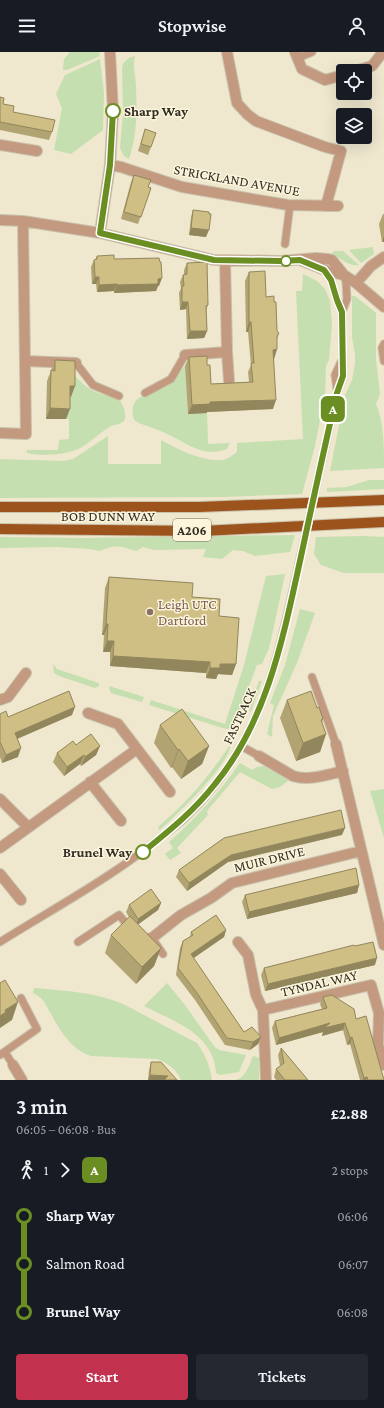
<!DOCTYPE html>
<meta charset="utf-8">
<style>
:root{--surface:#171b24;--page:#242831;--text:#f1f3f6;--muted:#9ea1a6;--accent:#c2324e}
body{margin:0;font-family:"Crimson Pro",serif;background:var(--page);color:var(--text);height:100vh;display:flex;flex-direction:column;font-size:15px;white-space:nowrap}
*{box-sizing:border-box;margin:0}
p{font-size:13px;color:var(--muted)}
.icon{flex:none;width:22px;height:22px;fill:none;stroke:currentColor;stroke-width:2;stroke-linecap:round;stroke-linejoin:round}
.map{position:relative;height:1028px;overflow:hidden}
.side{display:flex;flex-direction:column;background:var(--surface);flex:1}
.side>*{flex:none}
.badge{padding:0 8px;border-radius:6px;font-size:14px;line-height:26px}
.tools{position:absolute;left:336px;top:12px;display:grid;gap:8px}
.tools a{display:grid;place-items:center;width:36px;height:36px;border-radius:4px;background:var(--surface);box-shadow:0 4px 16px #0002;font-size:20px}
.map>.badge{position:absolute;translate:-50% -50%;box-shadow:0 0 0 2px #fff}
.legs{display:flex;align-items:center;gap:6px;height:44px;padding:0 16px;font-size:13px}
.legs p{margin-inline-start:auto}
.summary{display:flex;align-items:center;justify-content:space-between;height:68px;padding:0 16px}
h1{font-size:22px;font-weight:600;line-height:30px}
.primary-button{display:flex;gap:8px;margin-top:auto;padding:8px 16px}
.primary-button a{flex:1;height:46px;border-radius:4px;background:var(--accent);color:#fff;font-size:16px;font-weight:600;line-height:46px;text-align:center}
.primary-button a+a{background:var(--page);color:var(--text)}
ul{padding:0 16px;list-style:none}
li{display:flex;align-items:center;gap:14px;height:48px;font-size:15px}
li i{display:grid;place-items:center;width:6px;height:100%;margin:0 5px;background:currentColor}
li i::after{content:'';width:10px;height:10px;margin:-5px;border:3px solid;border-radius:50%;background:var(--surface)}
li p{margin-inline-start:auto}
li:first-child i{background:linear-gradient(#0000 50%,currentColor 0)}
li:last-child i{background:linear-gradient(currentColor 50%,#0000 0)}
header{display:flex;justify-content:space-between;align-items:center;height:52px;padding:0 16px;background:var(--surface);font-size:18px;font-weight:600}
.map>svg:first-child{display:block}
</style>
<header><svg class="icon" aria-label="menu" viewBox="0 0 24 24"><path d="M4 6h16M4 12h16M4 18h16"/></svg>Stopwise<svg class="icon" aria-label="person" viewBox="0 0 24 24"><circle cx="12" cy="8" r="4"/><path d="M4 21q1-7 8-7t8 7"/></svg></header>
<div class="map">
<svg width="384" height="1028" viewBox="0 0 384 1028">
<rect width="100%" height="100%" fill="#efe7ce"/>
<path fill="#c6dfb0" d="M 70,0 L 99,0 L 100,4 L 67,18 L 63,18 L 64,7 Z
M 135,4 C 132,16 136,23 136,35 C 137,59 137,84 129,107 L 124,104 L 120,96 L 123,61 L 122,15 C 124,8 128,6 135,4 Z
M 100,7 L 104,41 L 103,78 L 71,102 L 54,98 L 62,56 L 56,42 L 65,23 Z
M 373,195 L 374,202 L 361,211 L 349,198 Z
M 334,199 L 343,199 L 359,213 C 349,215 341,206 332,202 Z
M 303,222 L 317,229 L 325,237 L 330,249 L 332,272 L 329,308 L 326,314 L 325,342 L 315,394 L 302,442 L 224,445 L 0,446 L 0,407 L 64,409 L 73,407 L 108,384 L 108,412 L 161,412 L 161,388 C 179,398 203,410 223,408 C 228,407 233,403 237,400 L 237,391 L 303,387 L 296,239 L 302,239 Z
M 352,244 L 355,244 L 376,261 L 376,307 L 380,342 L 376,352 C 384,370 384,396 384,416 L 330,419 L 345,343 L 352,328 L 355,312 L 355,302 L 352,285 Z
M 185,314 L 188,362 L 207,361 L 208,392 L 230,391 L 227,397 C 202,407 185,389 163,380 C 155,376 141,373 134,368 C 127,343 147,344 163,336 C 171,331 178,321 185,314 Z
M 71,320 C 80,329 88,338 101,342 C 109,344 118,343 122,352 C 124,356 126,362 125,367 C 123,373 114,372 109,375 C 97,383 86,395 73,399 C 61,403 39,404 27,401 L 27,398 L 58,398 L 59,388 L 69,387 L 69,367 L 66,367 L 66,345 L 71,345 Z
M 369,428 L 384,428 L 384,437 L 327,440 L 327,436 L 347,435 Z
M 295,483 L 290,500 L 255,504 L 243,499 L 233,498 L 222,507 L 203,505 L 206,497 L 154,498 L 143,495 L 136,499 C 121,494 114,492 100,499 L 89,497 L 56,495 L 0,496 L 0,485 L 82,486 Z
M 363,484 L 384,485 L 384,521 L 344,521 L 321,513 L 314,502 L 316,485 Z
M 285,522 L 273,579 L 269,596 L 262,612 L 257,613 L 240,659 L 232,676 L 226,677 L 149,653 L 151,648 L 225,672 L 244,613 L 266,524 Z
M 300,557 L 315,561 L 297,611 L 273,664 L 272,685 L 267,682 L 274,653 L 270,651 L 285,613 Z
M 53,612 L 57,617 L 99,631 L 99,634 L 95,636 L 59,624 L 54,621 Z
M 259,629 L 262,629 L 251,659 L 248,658 Z
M 109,634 L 144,645 L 142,650 L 111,641 L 109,636 Z
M 230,693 C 232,711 174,765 160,778 L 158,776 L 159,774 C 187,751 209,724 230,693 Z
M 240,711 L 252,718 L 257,715 L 264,714 L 289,728 L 280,735 L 272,737 L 240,720 L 207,759 L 208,763 L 177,796 L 181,801 L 170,808 L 165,802 L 173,796 L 169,790 C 197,765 218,742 240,711 Z
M 384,737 L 384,786 L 370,739 Z
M 167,931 L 185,953 L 214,994 L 219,998 L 246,1003 L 239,1020 L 220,1023 L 216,1021 C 214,982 175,970 144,954 Z
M 34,936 C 65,939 99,940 127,954 L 197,991 C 205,1002 210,1014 212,1028 L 181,1028 C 176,1017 168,1011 157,1007 L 91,1004 C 72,998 60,979 51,962 C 48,957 45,950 41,946 C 38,944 35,942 33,941 Z
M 253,1004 L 259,1006 L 259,1028 L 235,1028 C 246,1026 249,1013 253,1004 Z"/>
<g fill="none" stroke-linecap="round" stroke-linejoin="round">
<g stroke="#c9c2ac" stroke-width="9">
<path id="lane" d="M 298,6 L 312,0
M 285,192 L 290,153
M 324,218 L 331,228 L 337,248 L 342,260
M 384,292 L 382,296 L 384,309
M 76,311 L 93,333 L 119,344
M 337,338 L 335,323 L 341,310
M 145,341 L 171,327 L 185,303
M 325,395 L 337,341 L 343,324 L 342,260 L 347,247 L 346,230 L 344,223
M 312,625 L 336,692
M 241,694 L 259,704
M 148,885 L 152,886 L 163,902
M 0,890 C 56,855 114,824 165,782 C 172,777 180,771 186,765 C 218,735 243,695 260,655 C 276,615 285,572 295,529
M 78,890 L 119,863 L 131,877
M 5,1000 L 13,1013
M 0,1003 L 37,977 L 21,946"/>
</g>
<g stroke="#c9c2ac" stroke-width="12">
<path id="street" d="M 227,0 L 237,51 L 247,62 L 256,69 L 325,95 L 341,99 L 326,154
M 295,0 L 302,17 L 325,28 L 343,23
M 355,19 L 372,14 L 383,0
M 0,93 L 37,99
M 110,113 L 121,115 L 182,135 L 288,153 L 338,154
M 0,168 L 23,169 L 100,181 L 214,208 L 281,209 L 316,206 L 327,207 L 332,208 L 344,223 L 356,231 L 384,255
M 100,181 L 110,113 L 113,59 L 110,0
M 300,208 L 330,220 L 344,223
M 356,231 L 371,214 L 384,205
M 227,300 L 229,329
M 185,303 L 227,300 L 225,208
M 25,309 L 76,311
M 0,381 L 26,382 L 23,169
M 0,648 L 8,645 L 26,621
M 88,661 L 118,672 L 170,740
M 336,692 L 384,893
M 259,704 L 293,724 C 308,729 327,723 343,719
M 90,730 L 121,769
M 0,747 L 28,775
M 0,796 L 137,697
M 0,822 L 21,848
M 152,886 L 181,863 L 211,846 L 232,831 L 361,799
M 238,890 L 248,903 L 256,943 L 263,958 L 266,1028
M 263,958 L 371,933 L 379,961 L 378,993 L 384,1013
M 13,1013 L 22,1028"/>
</g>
<g stroke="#c9c2ac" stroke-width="12">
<path id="primary" d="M 0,455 L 199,455 L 384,448
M 0,477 L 202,479 L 384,470"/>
</g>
<use href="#lane" stroke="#c3997f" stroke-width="7"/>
<use href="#street" stroke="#c3997f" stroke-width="10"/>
<use href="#primary" stroke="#9d541c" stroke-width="10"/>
<g stroke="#c9c2ac" stroke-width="9" stroke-linecap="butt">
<path id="lane-bridge" d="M 295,529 L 325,395"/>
</g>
<use href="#lane-bridge" stroke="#c3997f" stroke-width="7"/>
</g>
<path fill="#b2a472" d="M 0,45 L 3,52 L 13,60 L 52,80 L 49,88 L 0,78 Z
M 145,77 L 156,81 L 148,103 L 138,99 Z
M 134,123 L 148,135 L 151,136 L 138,172 L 121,167 L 131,130 Z
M 193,158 L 206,185 L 189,183 L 191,165 Z
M 383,162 L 384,162 L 384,190 L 382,190 L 379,172 Z
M 97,204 L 114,207 L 159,234 L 158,234 L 156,239 L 114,241 L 114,239 L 97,240 L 96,232 L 92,232 L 91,215 L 94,208 L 95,208 Z
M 187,211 L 208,253 L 206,259 L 207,279 L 204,286 L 187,287 L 186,257 L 180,258 L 179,241 L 181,236 L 180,230 L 183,223 L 184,222 L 184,218 Z
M 249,220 L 266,245 L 274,250 L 277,279 L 279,281 L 277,287 L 277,297 L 274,307 L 273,357 L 207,360 L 207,361 L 188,362 L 185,314 L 189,305 L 207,313 L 211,332 L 249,330 L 248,320 L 251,313 L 248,280 L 246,280 L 245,229 Z
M 55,308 L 71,345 L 70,345 L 66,367 L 46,367 L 47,329 Z
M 109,525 L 192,545 L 219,564 L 236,612 L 232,623 L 218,622 L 216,627 L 206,626 L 206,621 L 110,614 L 110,600 L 103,600 L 104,583 L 102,583 L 105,536 Z
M 287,648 L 317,656 L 323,667 L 322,671 L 326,682 L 320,700 L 296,709 L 280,666 Z
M 0,662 L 8,665 L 72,663 L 17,687 L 18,705 L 2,711 L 0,705 Z
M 160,673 L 209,694 L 202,712 L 181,727 L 172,715 L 171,716 L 154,691 Z
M 76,693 L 100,694 L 96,703 L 81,714 L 80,712 L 64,724 L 53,710 L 57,701 Z
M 342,783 L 228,810 L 187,839 L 176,825 L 179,818 Z
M 359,833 L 357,841 L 247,867 L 242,850 L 245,843 Z
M 161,851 L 158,858 L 138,872 L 161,896 L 154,914 L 136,932 L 105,901 L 111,883 L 129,865 L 126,860 L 129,853 Z
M 226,878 L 224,885 L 193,906 L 244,980 L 261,985 L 258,992 L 250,998 L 225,993 L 195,948 L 176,923 L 180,896 L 183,889 L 190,885 L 191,880 Z
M 355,894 L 375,913 L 265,939 L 261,923 L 264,916 Z
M 323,945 L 356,967 L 384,1028 L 360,1028 L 350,992 L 347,993 L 343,978 L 322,984 L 323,980 L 276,993 L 272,976 L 275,969 L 322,957 L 320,952 Z
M 281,996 L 308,1028 L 276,1028 L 274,1025 L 276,1017 L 280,1014 L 278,1003 Z
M 151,1010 L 177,1028 L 148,1028 L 149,1018 Z"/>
<path fill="#91865c" d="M 191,176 L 209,178 L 206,185 L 189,183 Z
M 384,184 L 384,190 L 382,190 Z
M 95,225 L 99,225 L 96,232 L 92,232 Z
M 162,226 L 159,234 L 158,234 L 156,239 L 114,241 L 117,233 Z
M 117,232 L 114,239 L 97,240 L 99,233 Z
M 182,250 L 188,250 L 186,257 L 180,258 Z
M 249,270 L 251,270 L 248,280 L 246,280 Z
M 190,279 L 207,279 L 204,286 L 187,287 Z
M 277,297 L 274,307 L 273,298 Z
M 70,334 L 75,334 L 71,345 L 66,345 Z
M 276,348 L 273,357 L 207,360 L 207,361 L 188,362 L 192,353 L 210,350 Z
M 50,356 L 70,357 L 66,367 L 46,367 Z
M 106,572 L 108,572 L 104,583 L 102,583 Z
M 107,589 L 114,589 L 110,600 L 103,600 Z
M 113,604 L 210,610 L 206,621 L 110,614 Z
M 220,612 L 236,612 L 232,623 L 218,622 L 216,627 L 206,626 L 210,616 Z
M 75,655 L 72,663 L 12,689 L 15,681 Z
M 326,682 L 320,700 L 296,709 L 303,691 Z
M 100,694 L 96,703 L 81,714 L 85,705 Z
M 209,694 L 202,712 L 181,727 L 188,709 Z
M 21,696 L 18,705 L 2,711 L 6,703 Z
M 179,697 L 172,715 L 171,716 L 178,698 Z
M 84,703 L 80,712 L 64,724 L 67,715 Z
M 345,776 L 342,783 L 228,810 L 187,839 L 189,831 L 231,803 Z
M 359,833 L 357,841 L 247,867 L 249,860 Z
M 161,851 L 158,858 L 136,874 L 138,867 Z
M 226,878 L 224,885 L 188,910 L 191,902 Z
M 161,896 L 154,914 L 136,932 L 142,915 Z
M 377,906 L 375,913 L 265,939 L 268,932 Z
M 18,950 L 12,968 L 0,976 L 0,964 L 5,958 Z
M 330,971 L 345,971 L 343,978 L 322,984 L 323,980 L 276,993 L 279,986 Z
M 261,985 L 258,992 L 250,998 L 253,990 Z
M 352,985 L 350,992 L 347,993 L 350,986 Z
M 150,1023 L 168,1024 L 166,1028 L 148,1028 Z
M 367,1025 L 366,1028 L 363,1028 L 364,1026 Z"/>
<path fill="#cfbf84" stroke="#91865c" d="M 0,45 L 4,46 L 3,52 L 14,54 L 13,60 L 55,68 L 52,80 L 0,70 Z
M 145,77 L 156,81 L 151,95 L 141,92 Z
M 134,123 L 151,128 L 148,135 L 151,136 L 141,165 L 124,160 Z
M 193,158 L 209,160 L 209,162 L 211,162 L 209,178 L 191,176 Z
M 114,203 L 114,207 L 159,206 L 160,210 L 161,210 L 162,226 L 158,227 L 158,232 L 117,233 L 117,232 L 99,233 L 99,225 L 95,225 L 94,208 L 97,207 L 97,204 Z
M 207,210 L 208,253 L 206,254 L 207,279 L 190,279 L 188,250 L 182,250 L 182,234 L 184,234 L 183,223 L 187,222 L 187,211 Z
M 265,219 L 266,245 L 274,244 L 274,250 L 276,250 L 277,279 L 279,281 L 277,284 L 277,297 L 273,298 L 276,348 L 210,350 L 210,352 L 192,353 L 189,305 L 207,304 L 207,313 L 210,313 L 211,332 L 253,330 L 251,311 L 254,311 L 251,270 L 249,270 L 249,220 Z
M 55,308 L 75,309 L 75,334 L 70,334 L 70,357 L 50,356 L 51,318 L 55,319 Z
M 109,525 L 193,531 L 192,545 L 220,547 L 219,564 L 239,566 L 236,612 L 220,612 L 220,616 L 210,616 L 210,610 L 113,604 L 114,589 L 107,589 L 108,572 L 106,572 Z
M 69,639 L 75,655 L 15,681 L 21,696 L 6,703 L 0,690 L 0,662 L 6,659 L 8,665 Z
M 311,639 L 317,656 L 319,655 L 323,667 L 321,668 L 326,682 L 303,691 L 287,648 Z
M 182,657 L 209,694 L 188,709 L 179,697 L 178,698 L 160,673 Z
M 91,682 L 100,694 L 85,705 L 84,703 L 67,715 L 57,701 L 73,689 L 76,693 Z
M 341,758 L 345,776 L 231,803 L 189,831 L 179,818 L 224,786 Z
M 356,816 L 359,833 L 249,860 L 245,843 Z
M 151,837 L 161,851 L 138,867 L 129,853 Z
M 216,863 L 226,878 L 191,902 L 244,980 L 252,975 L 261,985 L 253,990 L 227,986 L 197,941 L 178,916 L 183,889 L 193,883 L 191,880 Z
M 130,864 L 161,896 L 142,915 L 111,883 Z
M 373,890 L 377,906 L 268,932 L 264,916 L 354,893 L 355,894 Z
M 5,928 L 18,950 L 5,958 L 6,960 L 0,964 L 0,931 Z
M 332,943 L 354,957 L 356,967 L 366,964 L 384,1028 L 368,1028 L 367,1025 L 364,1026 L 352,985 L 350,986 L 345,971 L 324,976 L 330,971 L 279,986 L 275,969 L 327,956 L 323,945 Z
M 281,996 L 308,1028 L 285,1028 L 276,1017 L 284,1011 Z
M 151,1010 L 161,1010 L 177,1028 L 164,1028 L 168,1024 L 150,1023 Z"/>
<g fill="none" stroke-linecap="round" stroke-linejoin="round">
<g stroke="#fff" stroke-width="9">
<path id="line-1" d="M 113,59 L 110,113 L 100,181 L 214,208 L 281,209 L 300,208 L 324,218 L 331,228 L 337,248 L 342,260 L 343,324 L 337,341 C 324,397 312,453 300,509 C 283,586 267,669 215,732 C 194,759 169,779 143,800"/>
</g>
<use href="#line-1" stroke="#6b8e23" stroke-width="6"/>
</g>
<g fill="#fff" stroke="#6b8e23" stroke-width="2">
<circle cx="113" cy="59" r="7"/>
<circle cx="286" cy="209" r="5"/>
<circle cx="143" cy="800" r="7"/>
</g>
<circle fill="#8d6e63" stroke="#fcf5db" stroke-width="1.5" cx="150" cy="560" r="4"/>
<g text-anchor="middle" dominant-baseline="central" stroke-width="3" stroke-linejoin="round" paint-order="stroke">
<rect fill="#fcf5db" stroke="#6e6a5c" stroke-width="1" x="173" y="467" width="38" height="22" rx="3"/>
<g font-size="13" font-weight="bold" fill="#312e25">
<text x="192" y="478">A206</text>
</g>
<g font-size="14" font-weight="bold" fill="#312e25" stroke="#fcf5db" text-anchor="start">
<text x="124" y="59">Sharp Way</text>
<text x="132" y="800" text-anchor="end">Brunel Way</text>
</g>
<g font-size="14" fill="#312e25" stroke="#fcf5db">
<text transform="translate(237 128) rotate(10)">STRICKLAND AVENUE</text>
<text x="108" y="464">BOB DUNN WAY</text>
<text transform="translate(239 664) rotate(-65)">FASTRACK</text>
<text transform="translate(269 807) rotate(-14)">MUIR DRIVE</text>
<text transform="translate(319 931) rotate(-13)">TYNDAL WAY</text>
</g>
<g font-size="14" fill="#785e54" stroke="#fcf5db" text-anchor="start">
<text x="158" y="552">Leigh UTC<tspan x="158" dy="16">Dartford</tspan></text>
</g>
</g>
</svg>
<div class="tools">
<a><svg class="icon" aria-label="locate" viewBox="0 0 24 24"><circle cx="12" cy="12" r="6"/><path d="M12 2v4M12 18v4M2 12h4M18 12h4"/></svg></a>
<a><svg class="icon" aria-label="layers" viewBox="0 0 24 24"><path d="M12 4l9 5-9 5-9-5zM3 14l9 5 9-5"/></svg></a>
</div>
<b class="badge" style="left:333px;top:357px;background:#6b8e23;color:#fff">A</b>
</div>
<section class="side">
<div class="summary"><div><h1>3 min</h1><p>06:05 – 06:08 · Bus</p></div><b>£2.88</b></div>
<div class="legs"><svg class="icon" aria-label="walk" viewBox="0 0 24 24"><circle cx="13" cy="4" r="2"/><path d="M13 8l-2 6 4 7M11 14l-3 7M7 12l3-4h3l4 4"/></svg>1<svg class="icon" aria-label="forward" viewBox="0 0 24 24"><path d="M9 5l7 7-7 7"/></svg><b class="badge" style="background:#6b8e23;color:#fff">A</b><p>2 stops</p></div>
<ul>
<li><i style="color:#6b8e23"></i><b>Sharp Way</b><p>06:06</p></li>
<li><i style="color:#6b8e23"></i><span>Salmon Road</span><p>06:07</p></li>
<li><i style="color:#6b8e23"></i><b>Brunel Way</b><p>06:08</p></li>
</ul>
<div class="primary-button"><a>Start</a><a>Tickets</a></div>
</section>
